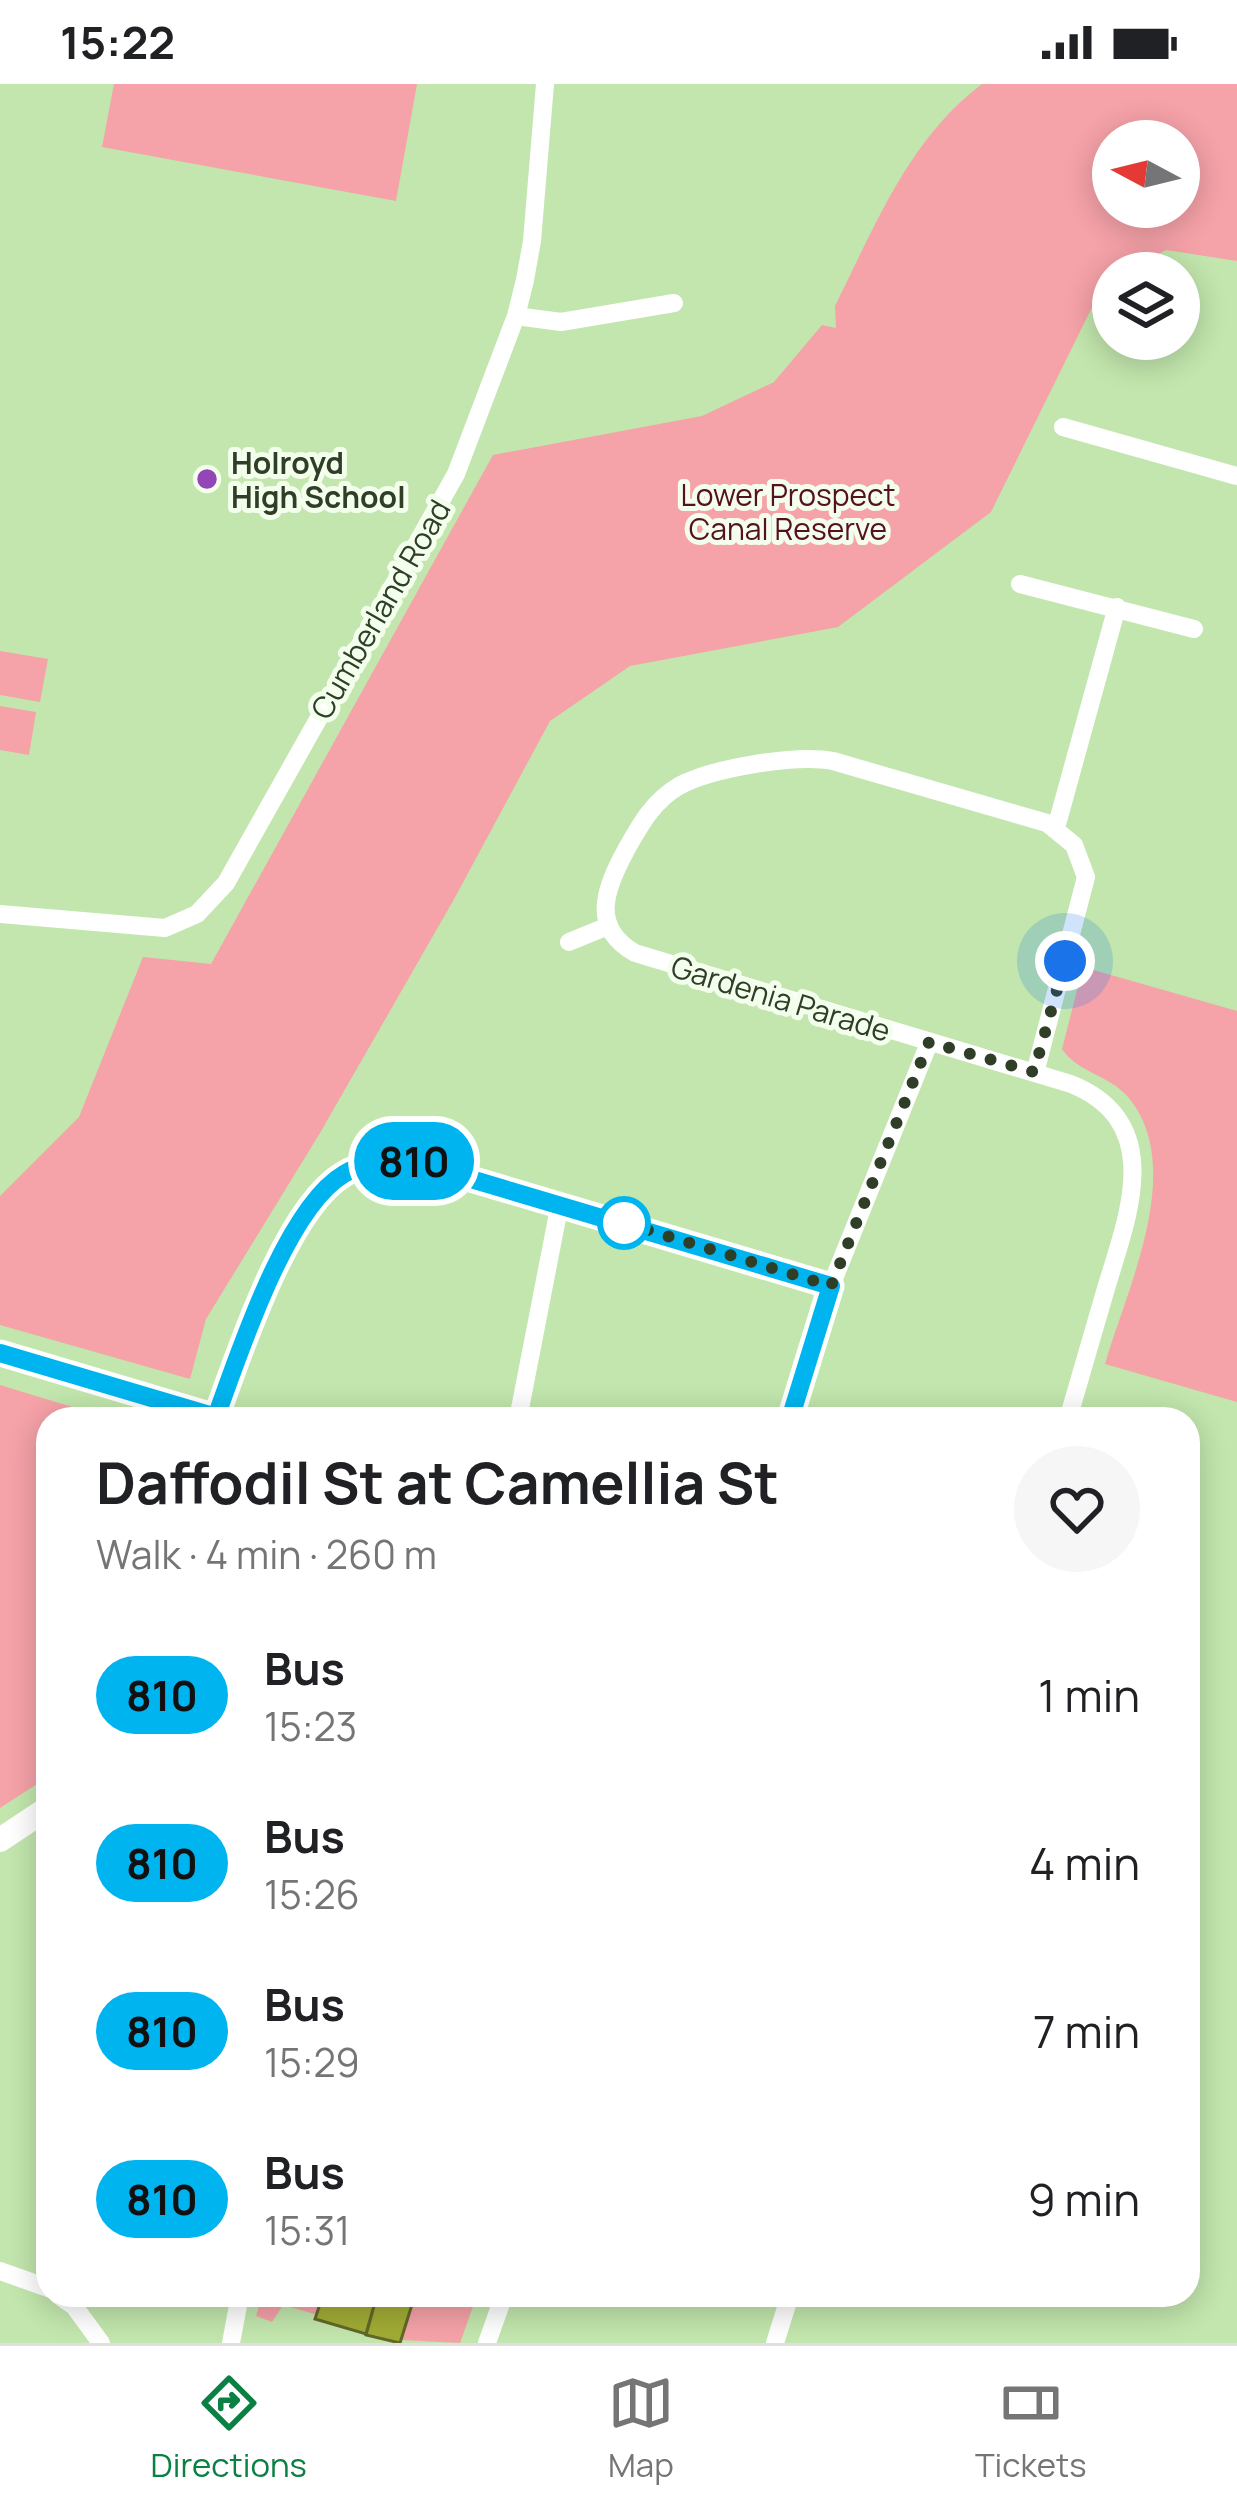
<!DOCTYPE html>
<meta charset="utf-8">
<style>
:root{--surface:#fff;--page:#f6f6f6;--text:#202124;--muted:#757577;--line:#e0e0e0;--accent:#0b8043}
body{margin:0;font-family:Manrope,sans-serif;background:var(--page);color:var(--text);height:100vh;display:flex;flex-direction:column;font-size:45px;white-space:nowrap}
*{box-sizing:border-box;margin:0}
p{font-size:39px;color:var(--muted)}
.icon{flex:none;width:66px;height:66px;fill:none;stroke:currentColor;stroke-width:2;stroke-linecap:round;stroke-linejoin:round}
.map{position:relative;flex:1;overflow:hidden}
.sheet{position:absolute;left:36px;top:1323px;width:1164px;height:900px;display:flex;flex-direction:column;background:var(--surface);border-radius:36px;box-shadow:0 6px 30px #0003}
.sheet>*{flex:none}
.badge{padding:0 24px;border-radius:39px;font-size:42px;line-height:78px}
.needle{width:78px;rotate:277deg}
.fabs{position:absolute;left:1092px;top:36px;display:grid;gap:24px}
.fabs a{display:grid;place-items:center;width:108px;height:108px;border-radius:50%;background:var(--surface);box-shadow:0 6px 30px #0003;font-size:60px}
.you{position:absolute;width:60px;height:60px;margin:-30px;border:9px solid #fff;border-radius:50%;background:#1a73e8;box-shadow:0 0 0 18px #1a73e833}
.map>.badge{position:absolute;translate:-50% -50%;box-shadow:0 0 0 6px #fff}
.round{display:grid;place-items:center;flex:none;width:126px;height:126px;border-radius:63px;background:var(--page)}
.overview{display:flex;align-items:center;justify-content:space-between;height:204px;padding:0 60px}
h1{font-size:57px;font-weight:700;line-height:90px}
ul{padding:0;list-style:none}
li{display:flex;align-items:center;gap:36px;height:168px;padding:0 60px}
li div{flex:1}
li b{display:block;font-size:45px}
li em{font-style:normal}
li .badge{min-width:132px;font-weight:700;text-align:center}
.status{display:flex;justify-content:space-between;align-items:center;height:84px;padding:0 60px;background:var(--surface);direction:ltr}
.status svg{height:33px;fill:currentColor}
.tabs{display:flex;justify-content:space-around;align-items:center;height:168px;border-top:3px solid var(--line);background:var(--surface);font-size:33px;color:var(--muted)}
.tabs a{display:grid;justify-items:center;gap:6px}
.tabs .current{color:var(--accent)}
.map>svg:first-child{display:block}
</style>
<div class="status"><b>15:22</b><svg viewBox="0 0 49 12"><path d="M0 12V9h3v3zM5 12V6h3v6zM10 12V3h3v9zM15 12V0h3v12zM26 1h20v11H26zM47 4h2v5h-2z"/></svg></div>
<div class="map">
<svg width="1237" height="2259" viewBox="0 0 1237 2259">
<rect width="100%" height="100%" fill="#c2e6ad"/>
<path fill="#f5a2a8" fill-rule="evenodd" d="M 114,0 L 417,0 L 396,117 L 102,63 Z
M 982,0 L 1237,0 L 1237,177 L 1166,166 L 1122,189 L 1113,189 L 1113,194 L 1104,199 L 991,428 L 838,543 L 630,582 L 550,637 L 453,817 L 320,1049 L 206,1235 L 190,1295 L 0,1241 L 0,1112 L 79,1033 L 143,873 L 211,880 L 493,371 L 702,332 L 774,298 L 822,241 L 836,244 L 835,222 C 875,142 909,55 982,0 ZM 1113,57 L 1179,57 L 1179,123 L 1113,123 Z
M 0,567 L 48,575 L 40,618 L 0,611 Z
M 0,622 L 36,628 L 29,671 L 0,666 Z
M 1083,883 L 1237,927 L 1237,1318 L 1105,1280 C 1127,1204 1187,1083 1128,1013 C 1109,991 1077,988 1062,965 Z
M 0,1301 L 112,1335 L 48,1335 L 48,1693 L 0,1724 Z
M 262,2211 L 324,2211 L 318,2231 L 283,2221 L 272,2238 L 256,2232 Z
M 416,2211 L 477,2211 L 460,2259 L 402,2256 Z"/>
<path fill="#a1ac35" stroke="#616829" stroke-width="3" d="M 323,2211 L 377,2211 L 366,2250 L 315,2235 Z
M 377,2211 L 415,2211 L 400,2259 L 366,2251 Z"/>
<g fill="none" stroke-linecap="round" stroke-linejoin="round">
<path stroke="#fff" stroke-width="18" d="M 516,232 L 561,238 L 674,219
M 1063,343 L 1237,392
M 1020,500 L 1194,545
M 1056,744 L 1117,523
M 0,830 L 165,844 L 197,830 L 226,799 L 456,390 L 516,232 L 525,196 L 532,157 L 545,0
M 569,858 L 608,842
M 1035,989 L 1086,793 L 1074,761 L 1047,739 L 833,677 C 796,670 712,684 679,702 C 653,717 640,741 626,766 C 606,803 589,843 635,869 L 1071,1000 C 1165,1038 1129,1129 1107,1201 C 1094,1246 1081,1290 1068,1335
M 216,1332 L 260,1214 L 319,1112 L 352,1086 L 385,1077 L 418,1077 L 831,1202
M 518,1335 L 560,1119
M 790,1335 L 831,1202 L 929,959
M 0,2187 L 48,2204
M 58,2211 L 74,2222 L 101,2259
M 231,2259 L 240,2211
M 487,2259 L 504,2211
M 775,2259 L 790,2211"/>
<path stroke="#fff" stroke-width="24" d="M 0,1269 L 216,1335
M 0,1756 L 48,1724"/>
</g>
<g fill="none" stroke-linecap="round" stroke-linejoin="round">
<g stroke="#fff" stroke-width="27">
<path id="line" d="M 0,1269 L 216,1333 C 239,1270 286,1124 344,1090 C 362,1079 386,1076 407,1076 L 831,1202 L 790,1335"/>
</g>
<use href="#line" stroke="#00b5ef" stroke-width="18"/>
<path stroke="#2f3e27" stroke-width="12" stroke-dasharray="0 21.6" d="M 624,1139 L 605,1133 L 831,1202 L 929,958 L 1034,988 L 1065,877"/>
</g>
<circle fill="#9546b6" stroke="#f3feed" stroke-width="4.5" cx="207" cy="395" r="12"/>
<circle fill="#fff" stroke="#00b5ef" stroke-width="6" cx="624" cy="1139" r="24"/>
<g text-anchor="middle" dominant-baseline="central" stroke-width="10" stroke-linejoin="round" paint-order="stroke">
<g font-size="30" font-weight="bold" fill="#2f3e27" stroke="#f3feed" text-anchor="start">
<text x="231" y="378">Holroyd<tspan x="231" dy="34">High School</tspan></text>
</g>
<g font-size="30" fill="#57101f" stroke="#f3feed">
<text x="788" y="410">Lower Prospect<tspan x="788" dy="34">Canal Reserve</tspan></text>
</g>
<g font-size="30" fill="#2f3e27" stroke="#f3feed">
<text transform="translate(380 525) rotate(-60)">Cumberland Road</text>
<text transform="translate(781 914) rotate(17)">Gardenia Parade</text>
</g>
</g>
</svg>
<div class="fabs">
<a><svg class="needle" viewBox="-14 -14 28 28"><path d="M0-13l5 13h-10z" fill="#e53935"/><path d="M0 13l5-13h-10z" fill="#757577"/></svg></a>
<a><svg class="icon" aria-label="layers" viewBox="0 0 24 24"><path d="M12 4l9 5-9 5-9-5zM3 14l9 5 9-5"/></svg></a>
</div>
<div class="you" style="left:1065px;top:877px"></div>
<b class="badge" style="left:414px;top:1077px;background:#00b5ef;color:#111">810</b>
<section class="sheet">
<div class="overview"><div><h1>Daffodil St at Camellia St</h1><p>Walk · 4 min · 260 m</p></div><a class="round"><svg class="icon" aria-label="heart" viewBox="0 0 24 24"><path d="M12 20l-8-8c-3-5 5-10 8-4 3-6 11-1 8 4z"/></svg></a></div>
<ul>
<li><span class="badge" style="background:#00b5ef;color:#111">810</span><div><b>Bus</b><p>15:23</p></div><em>1 min</em></li>
<li><span class="badge" style="background:#00b5ef;color:#111">810</span><div><b>Bus</b><p>15:26</p></div><em>4 min</em></li>
<li><span class="badge" style="background:#00b5ef;color:#111">810</span><div><b>Bus</b><p>15:29</p></div><em>7 min</em></li>
<li><span class="badge" style="background:#00b5ef;color:#111">810</span><div><b>Bus</b><p>15:31</p></div><em>9 min</em></li>
</ul>
</section>
</div>
<nav class="tabs">
<a class="current"><svg class="icon" aria-label="directions" viewBox="0 0 24 24"><path d="M12 3l9 9-9 9-9-9zM9 14v-3h6M13 9l2 2-2 2"/></svg>Directions</a>
<a><svg class="icon" aria-label="map" viewBox="0 0 24 24"><path d="M3 6l6-2 6 2 6-2v14l-6 2-6-2-6 2zM9 4v14M15 6v14"/></svg>Map</a>
<a><svg class="icon" aria-label="tickets" viewBox="0 0 24 24"><path d="M3 7h18v10H3zM15 7v10"/></svg>Tickets</a>
</nav>
